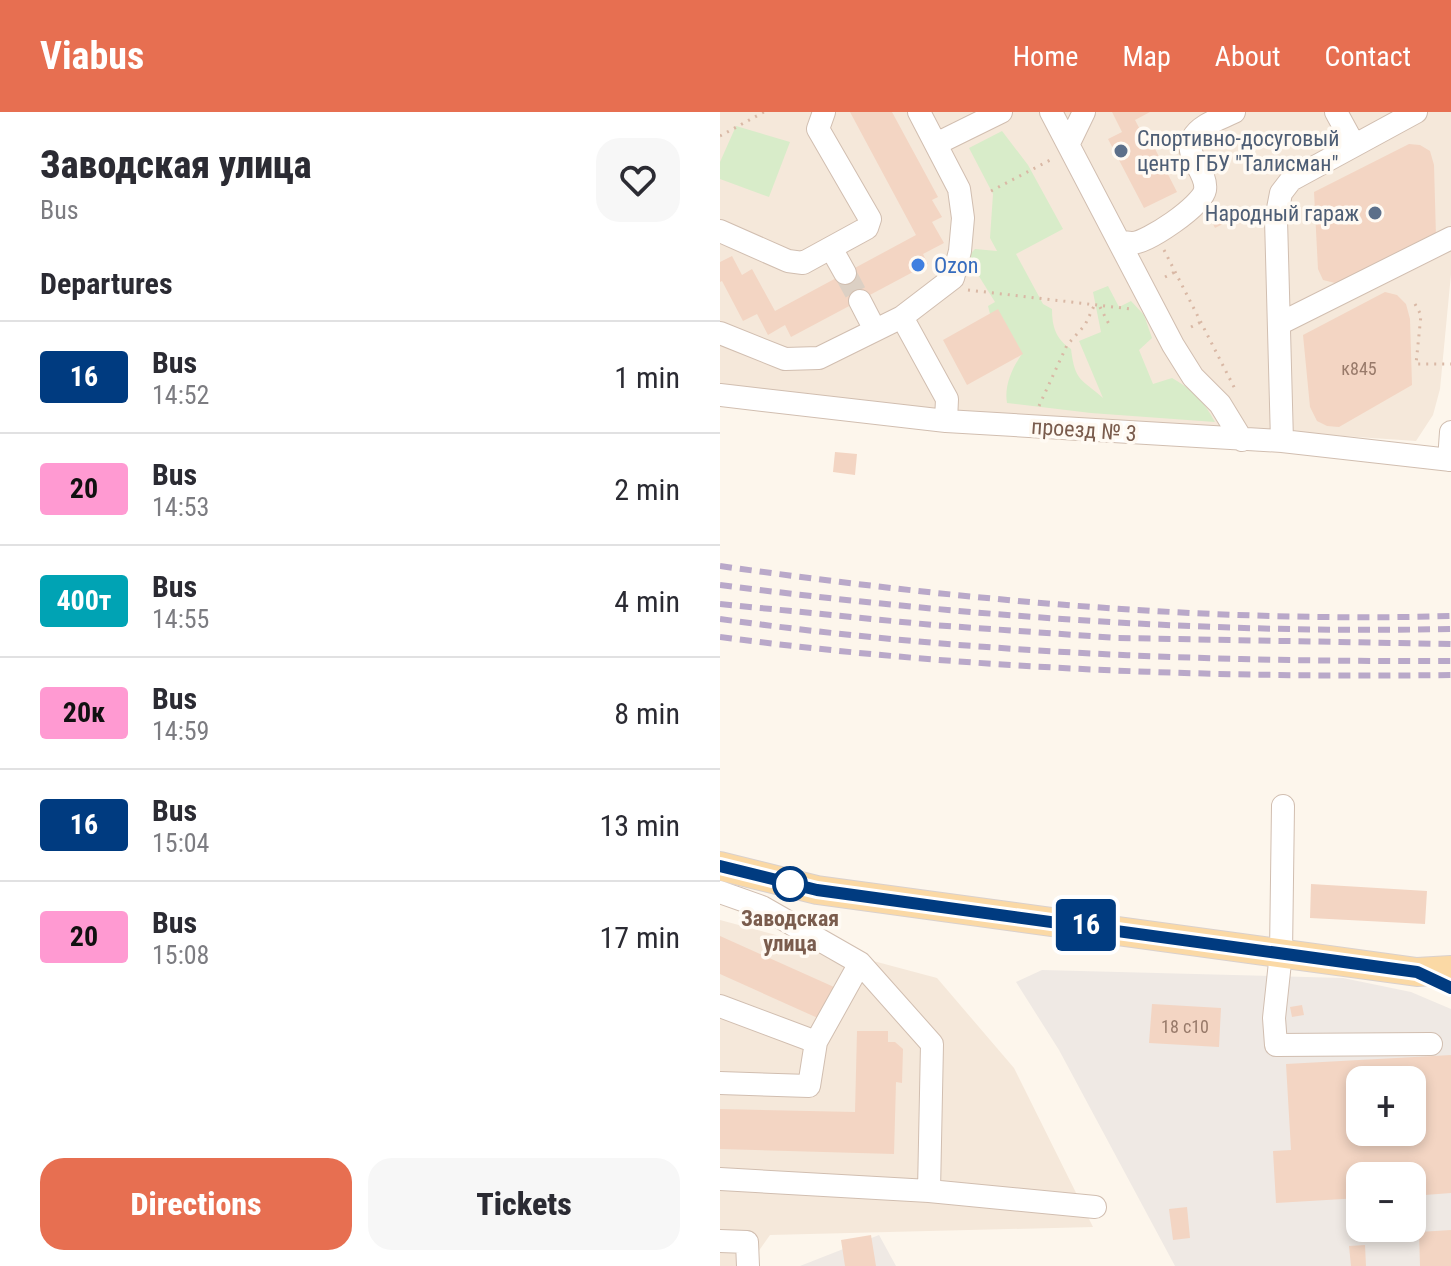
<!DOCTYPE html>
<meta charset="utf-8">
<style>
:root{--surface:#fff;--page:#f7f7f7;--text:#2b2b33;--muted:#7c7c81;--line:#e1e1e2;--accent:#e76f51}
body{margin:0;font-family:"Roboto Condensed",sans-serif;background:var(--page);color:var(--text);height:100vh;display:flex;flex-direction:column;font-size:30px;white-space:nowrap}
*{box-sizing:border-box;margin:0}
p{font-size:26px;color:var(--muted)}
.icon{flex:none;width:44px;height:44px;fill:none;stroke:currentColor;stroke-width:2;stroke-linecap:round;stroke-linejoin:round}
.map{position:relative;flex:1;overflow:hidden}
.details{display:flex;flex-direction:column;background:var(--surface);width:720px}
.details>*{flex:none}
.badge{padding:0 16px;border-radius:6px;font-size:28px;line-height:52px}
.controls{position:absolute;left:626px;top:954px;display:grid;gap:16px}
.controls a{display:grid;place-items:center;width:80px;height:80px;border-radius:16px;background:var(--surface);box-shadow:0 4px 12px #0003;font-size:40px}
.map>.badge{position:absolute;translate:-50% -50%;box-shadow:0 0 0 4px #fff}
h2{padding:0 40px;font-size:30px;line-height:72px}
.round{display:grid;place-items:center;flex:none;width:84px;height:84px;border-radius:24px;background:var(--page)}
.head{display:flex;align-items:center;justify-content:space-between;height:136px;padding:0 40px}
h1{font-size:38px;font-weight:800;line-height:60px}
.primary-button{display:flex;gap:16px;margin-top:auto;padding:16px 40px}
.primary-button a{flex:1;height:92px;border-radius:24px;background:var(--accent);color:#fff;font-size:32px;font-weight:800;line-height:92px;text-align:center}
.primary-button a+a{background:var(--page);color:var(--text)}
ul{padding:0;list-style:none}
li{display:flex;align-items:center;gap:24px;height:112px;padding:0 40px;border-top:2px solid var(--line)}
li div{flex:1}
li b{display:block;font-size:30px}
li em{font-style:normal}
li .badge{min-width:88px;font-weight:700;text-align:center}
header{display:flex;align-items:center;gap:48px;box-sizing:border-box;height:112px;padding:0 40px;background:var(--accent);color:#fff}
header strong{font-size:38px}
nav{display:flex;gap:44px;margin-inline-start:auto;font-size:28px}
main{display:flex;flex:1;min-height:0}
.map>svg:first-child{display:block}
</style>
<header>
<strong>Viabus</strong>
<nav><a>Home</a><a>Map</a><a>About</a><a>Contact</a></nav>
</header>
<main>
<section class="details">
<div class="head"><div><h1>Заводская улица</h1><p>Bus</p></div><a class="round"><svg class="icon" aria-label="heart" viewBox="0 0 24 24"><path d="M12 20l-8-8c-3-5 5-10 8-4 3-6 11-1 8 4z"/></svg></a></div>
<h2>Departures</h2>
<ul>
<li><span class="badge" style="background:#003b80;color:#fff">16</span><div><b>Bus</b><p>14:52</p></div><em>1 min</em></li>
<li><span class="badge" style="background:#ff9ad2;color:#111">20</span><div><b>Bus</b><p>14:53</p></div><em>2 min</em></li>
<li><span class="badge" style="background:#00a3b4;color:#fff">400т</span><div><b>Bus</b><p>14:55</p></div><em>4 min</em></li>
<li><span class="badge" style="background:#ff9ad2;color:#111">20к</span><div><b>Bus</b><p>14:59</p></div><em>8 min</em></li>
<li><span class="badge" style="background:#003b80;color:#fff">16</span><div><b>Bus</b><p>15:04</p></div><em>13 min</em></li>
<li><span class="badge" style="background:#ff9ad2;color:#111">20</span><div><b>Bus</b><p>15:08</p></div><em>17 min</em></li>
</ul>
<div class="primary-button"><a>Directions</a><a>Tickets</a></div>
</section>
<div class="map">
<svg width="731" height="1154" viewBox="0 0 731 1154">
<rect width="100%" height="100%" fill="#fdf6ec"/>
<path fill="#f5e8da" d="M 0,0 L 731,0 L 731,162 L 720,277 L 713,303 L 696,329 L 564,320 L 435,316 L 0,279 Z
M 0,808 L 217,866 L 294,956 L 373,1115 L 50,1123 L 28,1154 L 0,1154 Z"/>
<path fill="#efe9e4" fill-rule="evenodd" d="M 322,858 L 623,866 L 691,880 L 731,897 L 731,1154 L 455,1154 L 339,938 L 296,870 ZM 640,968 L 692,968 L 692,1020 L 640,1020 ZM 640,1064 L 692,1064 L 692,1116 L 640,1116 Z
M 159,1123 L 176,1154 L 80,1154 Z"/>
<path fill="#d8ecc9" d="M 16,14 L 70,30 L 49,85 L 0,67 L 0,50 Z
M 282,19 L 308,53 L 343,117 L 296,142 L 323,192 L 332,197 C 332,215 336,227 351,237 C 355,270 361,266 383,286 L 359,229 L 381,220 L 373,180 L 388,174 L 399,195 L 411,189 L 424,203 L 432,226 L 419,238 L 433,272 L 452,266 C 473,278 484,289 495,310 L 371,301 L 287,291 C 284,274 292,256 302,242 L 270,202 L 268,194 L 275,190 L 247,145 L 255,137 L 277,139 L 270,126 L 273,82 L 249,36 Z"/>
<path fill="#f3d5c3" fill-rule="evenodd" d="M 130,0 L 172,0 L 218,85 L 212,88 L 222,105 L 212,110 L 224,131 L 203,142 L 208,152 L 71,225 L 65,213 L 48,223 L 37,202 L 23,209 L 2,169 L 0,170 L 0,150 L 12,144 L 22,163 L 32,157 L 55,199 L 196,123 Z
M 392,0 L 430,0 L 415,8 L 426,29 L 430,27 L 457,80 L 424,96 L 388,27 L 402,20 Z
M 689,32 L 700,33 L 710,39 L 714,53 L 716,125 L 623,173 L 603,168 L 598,157 L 594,80 Z
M 502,97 L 509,109 L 495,116 L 489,104 Z
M 665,180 L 677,183 L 686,192 L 690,207 L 692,273 L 619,315 L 607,314 L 597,309 L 590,295 L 583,223 Z
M 278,197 L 303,242 L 247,273 L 223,228 Z
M 115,340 L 137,342 L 135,363 L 113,360 Z
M 591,772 L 707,779 L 705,812 L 590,806 Z
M 0,824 L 114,875 L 100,907 L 0,862 Z
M 432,892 L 501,896 L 499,935 L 429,931 Z
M 582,893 L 584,903 L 572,905 L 570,895 Z
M 137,919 L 168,919 L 168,930 L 175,930 L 183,937 L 182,971 L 176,970 L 174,1042 L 0,1037 L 0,997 L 135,1000 Z
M 731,943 L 731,1081 L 692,1084 L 692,1064 L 640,1064 L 640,1086 L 556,1091 L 553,1039 L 571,1038 L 566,952 ZM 640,968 L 692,968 L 692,1020 L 640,1020 Z
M 467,1095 L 470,1126 L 453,1128 L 449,1097 Z
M 731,1118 L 731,1154 L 700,1154 L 699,1120 Z
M 151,1123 L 156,1154 L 125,1154 L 121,1128 Z
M 645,1133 L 646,1154 L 631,1154 L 629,1134 Z"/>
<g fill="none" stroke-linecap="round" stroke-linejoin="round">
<path stroke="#dcd0c4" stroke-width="22" stroke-dasharray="22 11" stroke-linecap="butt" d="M 125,161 L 140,189"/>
<g stroke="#d1beb0" stroke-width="24">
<path id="minor" d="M 331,0 L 453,233 L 473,265 L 500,292 L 522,328
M 616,0 L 634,33
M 349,31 L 364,0
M 216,32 L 281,0
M 0,119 L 68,149 L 83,151 L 147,116 L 150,107 L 98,17 L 104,0
M 399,129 C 403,130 407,131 412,131 C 427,131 482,94 485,78 C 488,59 463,45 473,26 C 479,13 502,6 514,0
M 111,136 L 125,161
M 140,189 L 155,218
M 182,205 L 227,287 L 226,309
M 559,212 L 731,126
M 0,221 L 65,247 L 99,246 L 182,205 L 233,166 L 240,139 L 243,106 L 239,77 L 199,0
M 0,283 L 226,309 L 562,329 L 731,348
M 562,329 L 556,107 L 561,81 L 571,68 L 696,0
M 729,348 L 731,320
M 563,694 L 561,841 L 554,906 L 556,933 L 711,932
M 0,780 L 42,795 L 140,851 L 212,932 L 209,1079 L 0,1067
M 0,894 L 96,930
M 0,971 L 89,974 L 96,930 L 140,851
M 209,1079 L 375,1095
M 0,1129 L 27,1130 L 28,1154"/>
</g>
<g stroke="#dad1cd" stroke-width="30">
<path id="major" d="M 0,754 L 97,778 L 697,860 L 731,858"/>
</g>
<path stroke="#d9b8a5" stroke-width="3" stroke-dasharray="2 6" stroke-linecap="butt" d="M 0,24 L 44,0
M 271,79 L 334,46
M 444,138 L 515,277
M 445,165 L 455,160
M 248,178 L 411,197
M 695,192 L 701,203 L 696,252 L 731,252
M 380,195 L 391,216
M 471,215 L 481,210
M 319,294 L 347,233 L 365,213 L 374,194"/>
<use href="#minor" stroke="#fff" stroke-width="22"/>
<use href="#major" stroke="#fbd9a5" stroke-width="28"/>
<path stroke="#b9a8c9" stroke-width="6" stroke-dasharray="12 8" stroke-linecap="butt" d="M 0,454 C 241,488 487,511 731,504
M 0,473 C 242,504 487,522 731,517
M 0,492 L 213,513 L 398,526 L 731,532
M 0,507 C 242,541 487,550 731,549
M 0,525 C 242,557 487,566 731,563"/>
</g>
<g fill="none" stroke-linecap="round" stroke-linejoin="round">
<g stroke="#fff" stroke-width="18">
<path id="line" d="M 0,754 L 97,778 L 697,860 L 731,876"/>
</g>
<use href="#line" stroke="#003b80" stroke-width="12"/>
</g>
<g fill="#5c6f8a" stroke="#fffaf3" stroke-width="3">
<circle cx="401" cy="39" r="8"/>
<circle cx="655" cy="101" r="8"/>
</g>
<circle fill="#3f7fe0" stroke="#fffaf3" stroke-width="3" cx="198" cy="153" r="8"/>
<circle fill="#fff" stroke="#003b80" stroke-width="4" cx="70" cy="772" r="16"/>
<g text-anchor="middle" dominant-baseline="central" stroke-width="7" stroke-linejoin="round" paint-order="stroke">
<g font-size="18" fill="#987a6a">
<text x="639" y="256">к845</text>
<text x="465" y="914">18 с10</text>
</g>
<g font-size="22" fill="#4e5e75" stroke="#fffaf3" text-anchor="start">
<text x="417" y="26">Спортивно-досуговый<tspan x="417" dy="25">центр ГБУ "Талисман"</tspan></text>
<text x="639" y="101" text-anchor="end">Народный гараж</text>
</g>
<g font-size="22" fill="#366cbe" stroke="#fffaf3" text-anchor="start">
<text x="214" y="153">Ozon</text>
</g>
<g font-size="22" fill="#7a5c4d" stroke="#fffaf3">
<text transform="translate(364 318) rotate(4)">проезд № 3</text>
</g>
<g font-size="22" font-weight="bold" fill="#7a5c4d" stroke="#fffaf3">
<text x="70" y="806">Заводская<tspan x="70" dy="25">улица</tspan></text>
</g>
</g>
</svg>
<div class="controls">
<a>+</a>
<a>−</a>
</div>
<b class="badge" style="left:366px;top:813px;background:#003b80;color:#fff">16</b>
</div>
</main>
